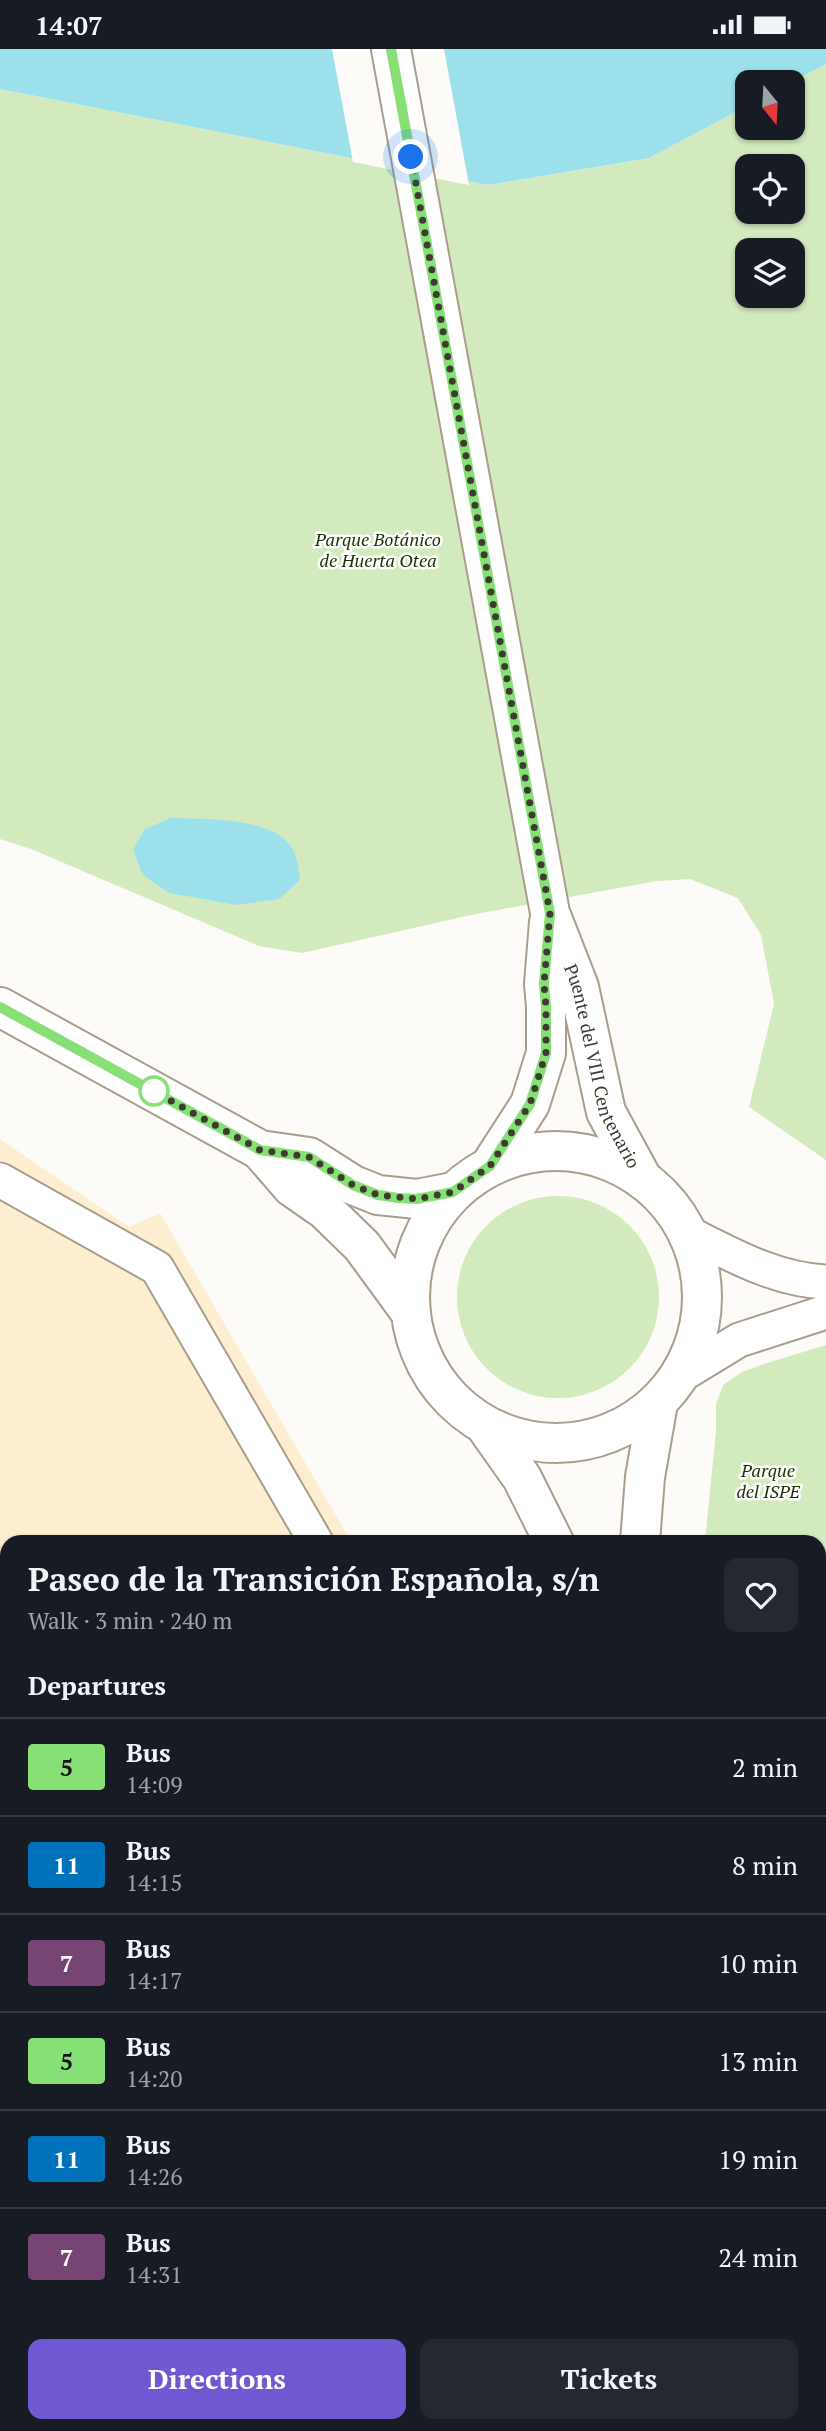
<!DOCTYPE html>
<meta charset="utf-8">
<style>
:root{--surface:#171b24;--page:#242831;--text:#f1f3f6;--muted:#9ea1a6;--line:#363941;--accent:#7058d2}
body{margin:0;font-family:"PT Serif",serif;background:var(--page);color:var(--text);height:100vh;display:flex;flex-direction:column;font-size:26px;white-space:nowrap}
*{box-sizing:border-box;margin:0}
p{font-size:23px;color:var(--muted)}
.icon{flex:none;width:38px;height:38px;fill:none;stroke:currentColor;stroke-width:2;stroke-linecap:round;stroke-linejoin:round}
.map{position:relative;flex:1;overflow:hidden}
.side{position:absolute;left:0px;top:1486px;width:826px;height:898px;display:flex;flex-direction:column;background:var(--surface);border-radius:21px 21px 0 0;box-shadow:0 2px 5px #0004}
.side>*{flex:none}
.badge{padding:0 14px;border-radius:5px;font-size:24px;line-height:46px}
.needle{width:46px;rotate:162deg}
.fabs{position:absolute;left:735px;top:21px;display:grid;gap:14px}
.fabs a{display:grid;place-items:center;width:70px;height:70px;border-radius:14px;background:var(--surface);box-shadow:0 2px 5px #0004;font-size:35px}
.you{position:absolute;width:35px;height:35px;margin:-18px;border:5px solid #fff;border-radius:50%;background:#1a73e8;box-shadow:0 0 0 10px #1a73e833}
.map>.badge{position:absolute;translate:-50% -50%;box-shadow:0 0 0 4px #fff}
h2{padding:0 28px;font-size:26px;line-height:63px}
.round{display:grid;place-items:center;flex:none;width:74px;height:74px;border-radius:14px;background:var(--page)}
.head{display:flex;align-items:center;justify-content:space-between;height:119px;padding:0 28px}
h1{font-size:33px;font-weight:700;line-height:52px}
.action{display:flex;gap:14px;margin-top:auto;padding:14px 28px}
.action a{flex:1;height:80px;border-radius:14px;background:var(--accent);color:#fff;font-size:28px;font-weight:700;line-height:80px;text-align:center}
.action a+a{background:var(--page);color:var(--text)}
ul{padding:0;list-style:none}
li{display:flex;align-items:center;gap:21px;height:98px;padding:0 28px;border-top:2px solid var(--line)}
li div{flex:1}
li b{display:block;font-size:26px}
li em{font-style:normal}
li .badge{min-width:77px;font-weight:700;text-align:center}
.status{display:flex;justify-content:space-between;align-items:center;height:49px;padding:0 35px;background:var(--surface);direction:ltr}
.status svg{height:19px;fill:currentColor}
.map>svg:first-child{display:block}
</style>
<div class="status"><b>14:07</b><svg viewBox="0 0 49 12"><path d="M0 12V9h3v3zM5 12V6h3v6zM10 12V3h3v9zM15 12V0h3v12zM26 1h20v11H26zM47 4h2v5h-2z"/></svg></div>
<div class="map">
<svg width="826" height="2382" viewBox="0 0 826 2382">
<rect width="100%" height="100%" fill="#fdfbf7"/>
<path fill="#fdedd1" d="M 0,1090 L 129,1178 L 160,1164 L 349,1489 L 356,1493 L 7,1493 L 7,2376 L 438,2377 L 437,2382 L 0,2382 Z"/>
<path fill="#d3e9be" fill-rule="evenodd" d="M 826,15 L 826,1111 L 749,1058 L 774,955 L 761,886 L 738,849 L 690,830 L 657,832 L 471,866 L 302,904 L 259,897 L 31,800 L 0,790 L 0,40 L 488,136 L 649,109 L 747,57 L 747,79 L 793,79 L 792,33 ZM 747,117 L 793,117 L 793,163 L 747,163 ZM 747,201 L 793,201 L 793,247 L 747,247 Z
M457 1248a101 101 0 1 1 202 0a101 101 0 1 1-202 0Z
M 826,1296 L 826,2101 L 819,2100 L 819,1493 L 705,1493 L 716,1382 L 716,1355 L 723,1336 L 742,1323 L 764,1315 Z
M 0,1844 L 7,1848 L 7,1925 L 0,1920 Z
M 7,2121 L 7,2215 L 0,2210 L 0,2130 Z
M 642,2377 L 642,2376 L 785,2377 L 785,2382 L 642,2382 Z"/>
<path fill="#9ce0ec" d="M 0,0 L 826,0 L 826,15 L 792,33 L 747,33 L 747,57 L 649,109 L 488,136 L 0,40 Z
M 170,769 C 202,770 267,768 289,795 C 298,805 298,819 300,831 L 279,850 L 235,856 L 204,850 L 169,844 L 143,826 L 133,801 L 144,781 Z"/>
<path fill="#fdfbf7" d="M 332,0 L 444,0 L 469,136 L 353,113 Z"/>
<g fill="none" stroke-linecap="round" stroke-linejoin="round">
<g stroke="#a99e8b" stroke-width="21">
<path id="lane" d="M 0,1951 L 7,1955"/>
</g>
<g stroke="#a99e8b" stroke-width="37">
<path id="street" d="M 0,1131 L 157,1219 L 316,1493
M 688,1184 C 732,1206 776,1231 826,1233
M 680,1327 L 739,1291 L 826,1263
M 0,2059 L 1,2059
M 311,2382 L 314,2376
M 341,2382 L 345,2376"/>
</g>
<g stroke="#a99e8b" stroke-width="42">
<g id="primary">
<path id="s1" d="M 391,0 L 550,864 L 579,938 L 606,1063 L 643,1131"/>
<path d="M 0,958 L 260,1101 L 309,1108 L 353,1136 L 378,1146 L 417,1150 L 453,1143"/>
<path d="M 260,1101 L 292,1138 L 325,1161 L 362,1197 L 411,1264"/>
<circle cx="556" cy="1248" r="146"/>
<path d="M 490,1117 L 530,1055 L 546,1004 L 546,958 L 544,935 L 549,873"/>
<path d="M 486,1378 L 522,1429 L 554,1493"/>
<path d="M 640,1493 L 645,1428 L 658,1354"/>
<path d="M 502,2382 L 503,2376"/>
<path d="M 563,2382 L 563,2376"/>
</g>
</g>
<use href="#lane" stroke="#fff" stroke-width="18"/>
<use href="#street" stroke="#fff" stroke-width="33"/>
<use href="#primary" stroke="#fff" stroke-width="38"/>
</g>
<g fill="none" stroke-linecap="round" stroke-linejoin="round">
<g stroke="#fff" stroke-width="16">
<path id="line" d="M 0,958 L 260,1101 L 309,1108 L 353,1136 L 378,1146 L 398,1149 L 417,1150 L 453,1143 L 490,1117 L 530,1055 L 546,1004 L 546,958 L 544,935 L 550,864 L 391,0"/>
</g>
<use href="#line" stroke="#86e075" stroke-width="10"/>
<path stroke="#3f3b32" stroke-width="7" stroke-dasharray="0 12.6" d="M 154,1042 L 146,1038 L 260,1101 L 309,1108 L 353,1136 L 378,1146 L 417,1150 L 453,1143 L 490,1117 L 530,1055 L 546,1004 L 546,958 L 544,935 L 550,864 L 411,108"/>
</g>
<circle fill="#fff" stroke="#86e075" stroke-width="3.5" cx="154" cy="1042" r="14"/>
<g text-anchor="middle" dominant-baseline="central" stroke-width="5" stroke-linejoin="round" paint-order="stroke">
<g font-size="18" font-style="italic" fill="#1d3100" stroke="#fff">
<text x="378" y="490">Parque Botánico<tspan x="378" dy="21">de Huerta Otea</tspan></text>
<text x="768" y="1421">Parque<tspan x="768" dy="21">del ISPE</tspan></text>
</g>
<g font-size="18" fill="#3f3b32" stroke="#fff">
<text stroke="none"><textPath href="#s1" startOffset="1041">Puente del VIII Centenario</textPath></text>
</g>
</g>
</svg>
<div class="fabs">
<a><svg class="needle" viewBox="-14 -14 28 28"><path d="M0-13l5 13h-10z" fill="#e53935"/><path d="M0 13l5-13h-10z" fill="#9ea1a6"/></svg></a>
<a><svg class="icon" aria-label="locate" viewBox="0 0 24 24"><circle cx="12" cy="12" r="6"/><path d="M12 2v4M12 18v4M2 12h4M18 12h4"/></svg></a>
<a><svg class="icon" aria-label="layers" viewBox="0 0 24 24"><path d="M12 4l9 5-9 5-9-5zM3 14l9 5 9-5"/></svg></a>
</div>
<div class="you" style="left:411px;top:108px"></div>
<section class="side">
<div class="head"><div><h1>Paseo de la Transición Española, s/n</h1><p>Walk · 3 min · 240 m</p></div><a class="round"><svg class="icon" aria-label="heart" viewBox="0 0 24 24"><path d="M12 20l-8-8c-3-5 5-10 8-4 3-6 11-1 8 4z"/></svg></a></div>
<h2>Departures</h2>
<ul>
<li><span class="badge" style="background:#86e075;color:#111">5</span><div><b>Bus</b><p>14:09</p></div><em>2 min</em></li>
<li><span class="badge" style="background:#0072bc;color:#fff">11</span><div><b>Bus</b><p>14:15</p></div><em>8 min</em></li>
<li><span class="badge" style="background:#774573;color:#fff">7</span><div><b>Bus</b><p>14:17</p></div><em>10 min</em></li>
<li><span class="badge" style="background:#86e075;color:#111">5</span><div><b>Bus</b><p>14:20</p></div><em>13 min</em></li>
<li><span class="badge" style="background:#0072bc;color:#fff">11</span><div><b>Bus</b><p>14:26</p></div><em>19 min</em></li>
<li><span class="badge" style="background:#774573;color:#fff">7</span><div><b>Bus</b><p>14:31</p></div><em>24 min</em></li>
</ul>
<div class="action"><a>Directions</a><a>Tickets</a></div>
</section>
</div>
